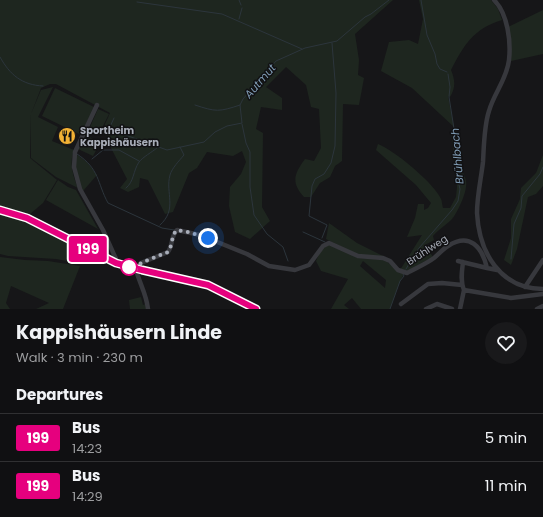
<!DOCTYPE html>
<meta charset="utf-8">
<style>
:root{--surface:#101012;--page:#19191b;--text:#f1f3f6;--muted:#9c9d9f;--line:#303032}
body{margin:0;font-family:Poppins,sans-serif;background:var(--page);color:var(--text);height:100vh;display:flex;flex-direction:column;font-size:15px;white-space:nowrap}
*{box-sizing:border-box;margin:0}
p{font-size:13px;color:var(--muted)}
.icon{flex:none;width:22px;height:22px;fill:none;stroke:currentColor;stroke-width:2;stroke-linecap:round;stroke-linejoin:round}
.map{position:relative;height:309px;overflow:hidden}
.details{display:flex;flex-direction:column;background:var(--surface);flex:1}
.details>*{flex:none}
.badge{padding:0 8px;border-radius:3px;font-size:14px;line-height:26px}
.you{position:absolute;width:20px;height:20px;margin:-10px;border:3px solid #fff;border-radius:50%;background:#1a73e8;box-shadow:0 0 0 6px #1a73e833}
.map>.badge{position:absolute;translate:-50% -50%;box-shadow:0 0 0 2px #fff}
h2{padding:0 16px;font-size:15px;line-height:36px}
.round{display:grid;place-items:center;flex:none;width:42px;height:42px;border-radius:21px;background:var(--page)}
.headline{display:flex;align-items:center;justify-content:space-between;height:68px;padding:0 16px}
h1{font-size:19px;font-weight:700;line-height:30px}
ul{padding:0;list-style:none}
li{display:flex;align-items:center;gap:12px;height:48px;padding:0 16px;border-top:1px solid var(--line)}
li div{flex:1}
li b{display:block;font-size:15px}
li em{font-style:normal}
li .badge{min-width:44px;font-weight:700;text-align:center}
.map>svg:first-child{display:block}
</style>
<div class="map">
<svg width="543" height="309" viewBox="0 0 543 309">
<rect width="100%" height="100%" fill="#161618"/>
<path fill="#1e261f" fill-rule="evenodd" d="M 0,0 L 393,0 L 355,34 L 359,60 L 358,75 L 364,78 L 359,105 L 343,104 L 342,161 L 335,166 L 330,177 L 320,183 L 311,197 L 304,197 C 290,182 295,173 305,159 L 314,161 L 321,148 L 319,109 L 311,107 L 306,85 L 286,67 L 266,87 L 282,98 L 282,110 L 261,107 L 256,129 L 263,133 L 262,207 L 270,221 L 250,239 L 235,232 L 229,206 L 230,187 L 241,174 L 246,162 L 242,151 L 233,156 L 207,152 L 197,168 L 189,173 L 173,212 L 165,214 L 148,180 L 140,178 L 139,187 L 128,192 L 120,188 L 127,179 L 111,148 L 115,140 L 101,133 L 110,113 L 56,84 L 50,84 L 41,88 L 31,114 L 30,158 L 57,180 L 43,203 L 30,214 L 0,206 Z
M 419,0 L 491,0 L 498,9 L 502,20 C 473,29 464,45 451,70 C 455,80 456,87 450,97 L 448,96 L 454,127 L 456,128 L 458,148 L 462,151 C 463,155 461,159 461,163 C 461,170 465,175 466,181 C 468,190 458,212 452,219 C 446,225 439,229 433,236 L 434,240 L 425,245 L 433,257 L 407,271 L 400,270 L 422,235 L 407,237 L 415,218 L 418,204 L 424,204 L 424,210 L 428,208 L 431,203 L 416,185 L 376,150 L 378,144 C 394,150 434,183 441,199 C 442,201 442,205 443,208 L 450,208 L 456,197 L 457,187 L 451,130 L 454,127 L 412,88 L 381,71 L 389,42 L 409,40 L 418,44 L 423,19 Z
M 543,10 L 543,54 L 511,61 L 511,42 L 508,27 Z
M 53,87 L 38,117 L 58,127 L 52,141 L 74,150 C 69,162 73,176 78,188 L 56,177 L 31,158 L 31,114 L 41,90 Z
M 55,88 L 94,107 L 81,135 L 42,116 Z
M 98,109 L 109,114 L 100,132 L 90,127 Z
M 86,133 L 86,135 L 100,143 L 93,156 L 78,149 Z
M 76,154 L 87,162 L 97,175 L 83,191 C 77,179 75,167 76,154 Z
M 543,155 L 543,186 L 536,194 L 528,197 L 517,249 L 511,265 L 504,260 L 511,238 L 511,219 L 520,199 L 521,188 L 536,173 Z
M 58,180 L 68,187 L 76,190 L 98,229 L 46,200 Z
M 0,214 L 30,223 L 113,263 L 83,264 L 56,259 L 8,256 L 0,254 Z
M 329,223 L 357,243 L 385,257 L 357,255 L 326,239 Z
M 329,244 L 358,258 L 383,259 L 404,274 L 400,281 L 390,309 L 361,309 L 352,298 L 344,305 L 349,309 L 331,309 L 348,279 L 321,271 L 316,261 L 321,250 ZM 363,261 L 386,280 L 385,288 L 360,266 Z
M 0,257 L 25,260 L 48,261 L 80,266 L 63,309 L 36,309 L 49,303 L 11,286 L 6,303 L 10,309 L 0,309 Z
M 141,297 L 143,305 L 145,304 L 146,309 L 130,309 L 129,300 Z"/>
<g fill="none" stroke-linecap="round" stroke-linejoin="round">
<path stroke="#2c353c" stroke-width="1" d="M 239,0 L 241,5
M 421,0 L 427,35 L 435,54 L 437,64 L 440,69 L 447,72
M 137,2 L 222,14 L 302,49
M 239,19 L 242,8
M 0,57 C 10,75 22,85 43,86
M 195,105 C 216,112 219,112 240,105
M 114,118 L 109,129 L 167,150 L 204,142 L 215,132 L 227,126 L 242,123 L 240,105 L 243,99 L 276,61 L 305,48 L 337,41 L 365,17 L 371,14 L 389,0
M 242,124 L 246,143 L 250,152 L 250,187 L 254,215 L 267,234 L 283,247 L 288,261
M 77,154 C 100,169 97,183 108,203 L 162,228 L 174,230
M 92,159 L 103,150 L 119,150 L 139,161
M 126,188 C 134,182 133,171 139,162 C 143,157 152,152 157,148
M 160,225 C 178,209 165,193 170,175 C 172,168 179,161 184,155 L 180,147
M 303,232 L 325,242
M 322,238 L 327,225 L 309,216 L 312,186 L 315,179 L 324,174 L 331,163 L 335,146 L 336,93 L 332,43
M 511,259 L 514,224 L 521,208 L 522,196 L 540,174 L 543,167
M 406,269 L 419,248 L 452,210 L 458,201 L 460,189 L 457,177 L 458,154 L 449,97 L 450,87 L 448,74
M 390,309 L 400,281 L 404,276 L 403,274"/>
<path stroke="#37383d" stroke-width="4.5" d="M 494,0 C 508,14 511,42 509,60 C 507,79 494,93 489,111 C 484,126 484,145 483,162 C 481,179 477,196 477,213 C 479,252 500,289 543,289
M 97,105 L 75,152 L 74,167 L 80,189 L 103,230 L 116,259 L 116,263
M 458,261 L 487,268
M 525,287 L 543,260
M 464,290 L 511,298 L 543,294
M 401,304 L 428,284 L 442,283 L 462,285
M 148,309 C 146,292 139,283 136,269 L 141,263 L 168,252 C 173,245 171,235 177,230 L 200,235 L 247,254 L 269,266 L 295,270 L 309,265 L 323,246 L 329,243 L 358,256 L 383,258 L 390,261 L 398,270 L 407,273 C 416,268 426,264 434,258 C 439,254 443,249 448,246 C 470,232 482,247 487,268 L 497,270
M 426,309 L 437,304 L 452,309
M 460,309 L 464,290 C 460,281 462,271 463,262
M 537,309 L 543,306"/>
<path stroke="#53555c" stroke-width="5.5" d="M 0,210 L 27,218 L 116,263 L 142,270 L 208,285 L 256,309"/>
</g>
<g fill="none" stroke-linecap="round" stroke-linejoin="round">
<g stroke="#fff" stroke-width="9">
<path id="line" d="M 0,210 L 27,218 L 116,263 L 142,270 L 208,285 L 256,309"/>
</g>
<use href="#line" stroke="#e6007e" stroke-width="6"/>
<path stroke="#a8adb8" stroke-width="4" stroke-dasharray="0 7.2" d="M 129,267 L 136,269 L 141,263 L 168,252 C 173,245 171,235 177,230 L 188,232 L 208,238"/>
</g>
<defs>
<g id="restaurant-disc" transform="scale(0.9)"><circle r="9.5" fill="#f2b134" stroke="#111113"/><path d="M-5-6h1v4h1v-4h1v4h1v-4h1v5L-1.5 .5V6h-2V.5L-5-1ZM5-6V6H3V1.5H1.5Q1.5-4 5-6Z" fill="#111"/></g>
</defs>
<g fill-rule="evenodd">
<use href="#restaurant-disc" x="67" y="136"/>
</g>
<circle fill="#fff" stroke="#e6007e" stroke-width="2" cx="129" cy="267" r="8"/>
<g text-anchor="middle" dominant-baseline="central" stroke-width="3" stroke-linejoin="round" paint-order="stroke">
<g font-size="10" font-weight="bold" fill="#a8adb8" stroke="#111113" text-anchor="start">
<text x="80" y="130">Sportheim<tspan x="80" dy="12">Kappishäusern</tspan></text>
</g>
<g font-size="10" fill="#a8adb8" stroke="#111113">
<text transform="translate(427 250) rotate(-33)">Brühlweg</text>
</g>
<g font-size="11" font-style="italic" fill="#7f9bb3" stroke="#111113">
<text transform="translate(260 81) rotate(-49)">Autmut</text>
<text transform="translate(457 156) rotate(-95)">Brühlbach</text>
</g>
</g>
</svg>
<div class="you" style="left:208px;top:238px"></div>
<b class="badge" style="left:88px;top:249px;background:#e6007e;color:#fff">199</b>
</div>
<section class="details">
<div class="headline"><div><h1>Kappishäusern Linde</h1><p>Walk · 3 min · 230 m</p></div><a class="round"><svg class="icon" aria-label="heart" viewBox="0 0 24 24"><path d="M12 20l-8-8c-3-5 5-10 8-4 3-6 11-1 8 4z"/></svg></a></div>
<h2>Departures</h2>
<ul>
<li><span class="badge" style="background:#e6007e;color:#fff">199</span><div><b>Bus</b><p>14:23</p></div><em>5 min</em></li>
<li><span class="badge" style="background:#e6007e;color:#fff">199</span><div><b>Bus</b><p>14:29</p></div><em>11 min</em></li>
</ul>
</section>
